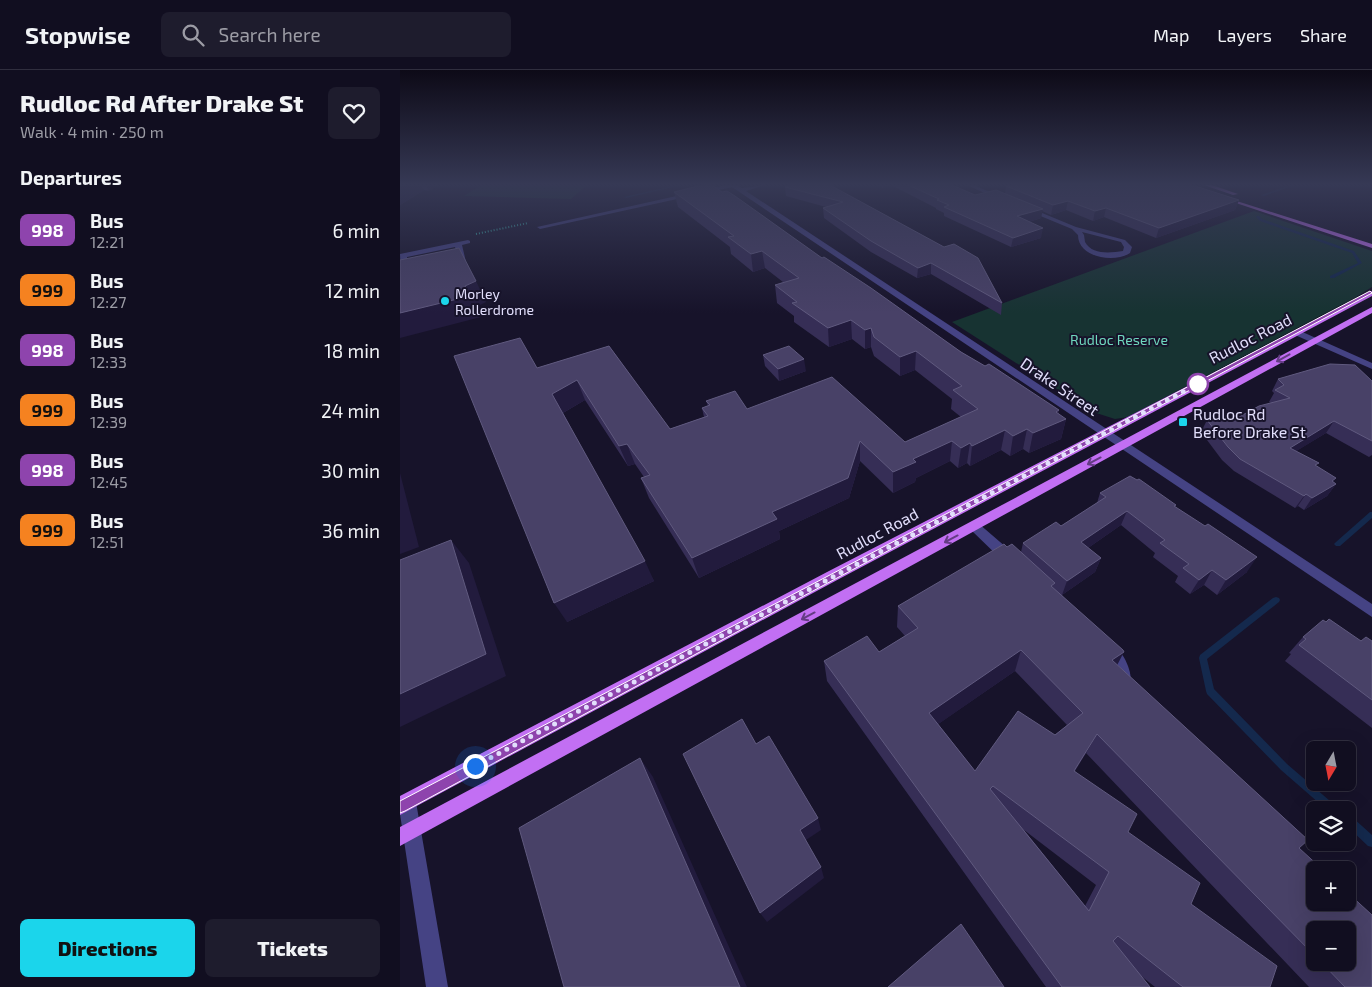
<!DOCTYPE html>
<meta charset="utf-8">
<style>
:root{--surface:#110e20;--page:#1e1c2d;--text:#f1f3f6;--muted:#9c9ca5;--line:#302e3e;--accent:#1bd5eb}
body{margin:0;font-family:"Exo 2",sans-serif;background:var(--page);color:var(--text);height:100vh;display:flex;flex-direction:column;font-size:19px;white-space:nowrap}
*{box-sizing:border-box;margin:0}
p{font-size:16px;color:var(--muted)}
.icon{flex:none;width:28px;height:28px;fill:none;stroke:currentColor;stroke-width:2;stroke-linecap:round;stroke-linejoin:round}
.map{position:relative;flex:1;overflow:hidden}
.drawer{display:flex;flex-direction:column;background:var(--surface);width:400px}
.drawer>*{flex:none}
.badge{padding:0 10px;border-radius:8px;font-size:18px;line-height:32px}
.needle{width:32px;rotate:190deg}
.tools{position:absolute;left:906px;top:671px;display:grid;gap:10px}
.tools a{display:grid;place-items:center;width:50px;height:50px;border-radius:8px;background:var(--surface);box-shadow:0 5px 20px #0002,0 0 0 1px var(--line);font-size:25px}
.you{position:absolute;width:25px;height:25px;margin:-12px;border:4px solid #fff;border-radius:50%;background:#1a73e8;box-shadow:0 0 0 8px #1a73e833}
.map>.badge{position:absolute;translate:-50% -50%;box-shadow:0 0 0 2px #fff}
h2{padding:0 20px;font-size:19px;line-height:45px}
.round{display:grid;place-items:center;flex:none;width:52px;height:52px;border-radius:8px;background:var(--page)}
.overview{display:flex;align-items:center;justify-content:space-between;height:85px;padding:0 20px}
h1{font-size:24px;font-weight:800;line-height:38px}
.action{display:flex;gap:10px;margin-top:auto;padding:10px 20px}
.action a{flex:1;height:58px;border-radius:8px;background:var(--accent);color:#111;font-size:20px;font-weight:800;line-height:58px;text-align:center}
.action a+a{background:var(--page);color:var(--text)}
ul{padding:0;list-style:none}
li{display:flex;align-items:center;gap:15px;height:60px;padding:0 20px}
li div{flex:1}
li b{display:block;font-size:19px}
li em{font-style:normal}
li .badge{min-width:55px;font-weight:700;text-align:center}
header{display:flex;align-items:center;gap:30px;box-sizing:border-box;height:70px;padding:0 25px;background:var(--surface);border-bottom:1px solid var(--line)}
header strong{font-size:24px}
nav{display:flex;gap:28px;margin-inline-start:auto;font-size:18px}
.search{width:350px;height:45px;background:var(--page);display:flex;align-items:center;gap:12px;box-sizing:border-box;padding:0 18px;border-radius:8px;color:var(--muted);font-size:19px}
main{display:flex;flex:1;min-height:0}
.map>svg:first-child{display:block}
</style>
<header>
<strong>Stopwise</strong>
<div class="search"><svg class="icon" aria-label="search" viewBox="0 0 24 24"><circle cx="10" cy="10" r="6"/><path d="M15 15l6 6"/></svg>Search here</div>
<nav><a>Map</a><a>Layers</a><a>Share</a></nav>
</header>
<main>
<section class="drawer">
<div class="overview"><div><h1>Rudloc Rd After Drake St</h1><p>Walk · 4 min · 250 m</p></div><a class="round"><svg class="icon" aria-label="heart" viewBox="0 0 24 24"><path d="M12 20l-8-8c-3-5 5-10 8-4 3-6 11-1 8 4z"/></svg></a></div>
<h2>Departures</h2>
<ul>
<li><span class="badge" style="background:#8e44ad;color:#fff">998</span><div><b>Bus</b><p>12:21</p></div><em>6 min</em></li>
<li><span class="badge" style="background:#f58220;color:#111">999</span><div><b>Bus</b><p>12:27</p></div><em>12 min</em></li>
<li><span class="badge" style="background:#8e44ad;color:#fff">998</span><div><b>Bus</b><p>12:33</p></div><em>18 min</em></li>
<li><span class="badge" style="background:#f58220;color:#111">999</span><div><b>Bus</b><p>12:39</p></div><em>24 min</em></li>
<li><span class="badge" style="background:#8e44ad;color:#fff">998</span><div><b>Bus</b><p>12:45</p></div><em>30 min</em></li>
<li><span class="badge" style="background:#f58220;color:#111">999</span><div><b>Bus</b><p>12:51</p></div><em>36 min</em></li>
</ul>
<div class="action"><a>Directions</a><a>Tickets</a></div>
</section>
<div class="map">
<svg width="972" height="917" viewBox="0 0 972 917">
<rect width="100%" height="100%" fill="#17132a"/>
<path fill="#173332" d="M 81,115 L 187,115 L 171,129 L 64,126 Z
M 854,141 L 972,181 L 972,217 L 956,227 L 728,347 L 715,349 L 693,342 L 552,252 Z"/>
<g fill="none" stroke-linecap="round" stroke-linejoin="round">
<path fill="#14294d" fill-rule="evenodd" d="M 277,115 L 282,115 L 226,128 L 224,127 Z
M 891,115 L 895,115 L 864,126 L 861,125 Z
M 857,146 L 859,146 L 862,149 L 954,181 L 962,193 L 934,208 L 930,208 L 930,206 L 958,193 L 952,183 L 860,151 L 856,147 Z
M 970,442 L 972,442 L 972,448 L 940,476 L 936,476 L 934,474 L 936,472 Z
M 876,527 L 879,528 L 880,530 L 879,532 L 807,589 L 814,619 L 887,694 L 937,737 L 939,740 L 927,740 L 881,700 L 807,624 L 806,621 L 799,588 L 800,585 L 873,528 Z
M 948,746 L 952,747 L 972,765 L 972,777 L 968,776 L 948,757 Z"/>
<path stroke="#3cb3ac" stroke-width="2" stroke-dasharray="1 2" stroke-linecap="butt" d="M 76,164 L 128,153"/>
<path fill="#454384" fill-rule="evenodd" d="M 326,115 L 336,115 L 342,118 L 365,115 L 346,121 L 972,534 L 972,547 L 332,117 L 140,159 L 137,157 Z
M 567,115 L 574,115 L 605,129 L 600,130 Z
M 626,138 L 630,138 L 676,157 L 725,170 L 732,177 L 730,183 C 715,193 678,188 678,165 L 672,159 L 626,140 ZM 682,162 L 721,172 L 724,177 L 723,181 C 710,183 692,185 685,172 L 684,165 Z
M 68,170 L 70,171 L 70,173 L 62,175 L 66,192 L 55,193 L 55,189 L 59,189 L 55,177 L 7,187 L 8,199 L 13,201 L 5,204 L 1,202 L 0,184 Z
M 898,260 L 972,293 L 972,299 L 895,265 L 895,261 Z
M 574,451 L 578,453 L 614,484 L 616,488 L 614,492 L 604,492 L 570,459 L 568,456 L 570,453 Z
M 709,573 C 723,578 736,606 729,620 L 724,622 L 719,620 L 713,597 L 702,579 L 704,574 Z
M 7,723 L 13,726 L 16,732 L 48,917 L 26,917 L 0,744 L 0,728 Z"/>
<path fill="#c26ff3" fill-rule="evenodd" d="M 804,115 L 812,115 L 838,124 L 833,125 Z
M 821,126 L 972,174 L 972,178 L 821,128 Z
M 972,221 L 972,226 L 439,509 L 0,745 L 0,726 L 429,501 Z
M 972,237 L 972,243 L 0,776 L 0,757 Z"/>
</g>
<path fill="#362e56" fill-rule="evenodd" d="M 0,115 L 38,115 L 29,121 L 24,120 L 0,135 Z
M 430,115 L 602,233 L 601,245 L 531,204 L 517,208 L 471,182 L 424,148 L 423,138 L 426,137 L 386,126 L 385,117 Z
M 477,115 L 552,115 L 575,125 L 605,124 L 606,116 L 839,130 L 835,140 L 756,168 L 704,147 L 693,151 L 666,140 L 651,145 L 642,141 L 641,148 L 629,152 L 641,168 L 611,177 L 544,146 L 544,143 L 536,139 L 536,138 L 491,115 L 483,118 Z
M 274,122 L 322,122 L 422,188 L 561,282 L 659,340 L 658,344 L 666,349 L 661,369 L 629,383 L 623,379 L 610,386 L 601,380 L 570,396 L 567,393 L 558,398 L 550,391 L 516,408 L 515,412 L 493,423 L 460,391 L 449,428 L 379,461 L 380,469 L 299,508 L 249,428 L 241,408 L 244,407 L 235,394 L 228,396 L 185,330 L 163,343 L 254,511 L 167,552 L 137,298 L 209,276 L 270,359 L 304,347 L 302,338 L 308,336 L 306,331 L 505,372 L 561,347 L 551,339 L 552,329 L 515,300 L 500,306 L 474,286 L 471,277 L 465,279 L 452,269 L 429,277 L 394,252 L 394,246 L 377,233 L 375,215 L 383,212 L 365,198 L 353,202 L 331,184 L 330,177 L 278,137 Z
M 363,285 L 406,301 L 379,311 L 365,296 Z
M 878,309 L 972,311 L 972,385 L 969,387 L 926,363 L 896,381 L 917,397 L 936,414 L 927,426 L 904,440 L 898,436 L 895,438 L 834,401 L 822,390 L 801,362 L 807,350 L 839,347 L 871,333 L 869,332 L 874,323 L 872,321 Z
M 700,423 L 776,435 L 775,437 L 847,502 L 817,525 L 804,515 L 790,524 L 775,512 L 778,506 L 753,487 L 755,483 L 721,455 L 688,478 L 701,488 L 695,502 L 662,525 L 717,594 L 899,778 L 972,917 L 909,917 L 686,683 L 675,701 L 791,834 L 870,917 L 755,917 L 740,905 L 750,917 L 646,917 L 427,611 L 424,591 L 479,582 L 505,566 L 497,557 L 498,536 L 607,477 L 621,482 L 623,473 L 661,456 L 697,433 ZM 615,601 L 667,655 L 655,665 L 575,701 L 538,654 ZM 624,760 L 696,815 L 685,836 ZM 915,860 L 948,892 L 915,892 Z
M 903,567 L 961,571 L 972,571 L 972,658 L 885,591 L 891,584 L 889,583 Z"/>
<path fill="#221b3d" d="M 0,115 L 21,115 L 24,120 L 0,135 Z
M 26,115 L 38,115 L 29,121 Z
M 483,115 L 491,115 L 483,118 Z
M 839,130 L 835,140 L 756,168 L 759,158 Z
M 668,131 L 666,140 L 651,145 L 653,135 Z
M 706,138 L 704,147 L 693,151 L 695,141 Z
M 643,139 L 641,148 L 616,156 L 617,146 Z
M 643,158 L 641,168 L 611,177 L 613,168 Z
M 362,181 L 365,198 L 353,202 L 351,184 Z
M 531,193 L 531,204 L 517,208 L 518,198 Z
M 76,211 L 86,232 L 76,237 L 81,247 L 0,268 L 0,243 Z
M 451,250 L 452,269 L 429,277 L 428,258 Z
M 471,258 L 471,277 L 465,279 L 465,260 Z
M 516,281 L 515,300 L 500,306 L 500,287 Z
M 404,289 L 406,301 L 379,311 L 378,299 Z
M 177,310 L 185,330 L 161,344 L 152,324 Z
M 659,340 L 656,353 L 666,349 L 661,369 L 629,383 L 633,363 L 656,342 Z
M 934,351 L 926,363 L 882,390 L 890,378 Z
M 627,359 L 623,379 L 610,386 L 613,366 Z
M 605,360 L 601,380 L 570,396 L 572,376 Z
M 460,371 L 460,391 L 449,428 L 379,461 L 380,469 L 299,508 L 292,488 L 372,442 Z
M 552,371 L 550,391 L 516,408 L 515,412 L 493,423 L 493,402 L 513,389 Z
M 570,373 L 567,393 L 558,398 L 561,378 Z
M 227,374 L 235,394 L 228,396 L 219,376 Z
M 0,403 L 19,477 L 0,484 Z
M 936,408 L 929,418 L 936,414 L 927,426 L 904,440 L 912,428 Z
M 906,424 L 898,436 L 895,438 L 904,426 Z
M 727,441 L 721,455 L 675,487 L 681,472 Z
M 51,470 L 69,493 L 106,606 L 0,657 L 0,624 Z
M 857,487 L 847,502 L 817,525 L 826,510 Z
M 701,488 L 695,502 L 662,525 L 667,511 Z
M 245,491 L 254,511 L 167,552 L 154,533 Z
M 812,500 L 804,515 L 790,524 L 799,510 Z
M 621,580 L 615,601 L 527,662 L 529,643 Z
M 724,582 L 713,603 L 712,590 Z
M 697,664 L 686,683 L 664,718 L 674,701 Z
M 240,688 L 253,707 L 347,917 L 340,917 Z
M 418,748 L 421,760 L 403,772 L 400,760 Z
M 421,797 L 424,808 L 367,852 L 360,843 Z"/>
<path fill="#484167" stroke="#605a7f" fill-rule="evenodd" d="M 302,115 L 312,115 L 322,122 L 327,121 L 335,126 L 422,188 L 424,187 L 471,218 L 561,282 L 585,296 L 589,294 L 659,340 L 656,342 L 666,349 L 633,363 L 627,359 L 613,366 L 605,360 L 572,376 L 570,373 L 561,378 L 552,371 L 513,389 L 516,392 L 493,402 L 460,371 L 448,408 L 372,442 L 377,449 L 292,488 L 241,408 L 250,405 L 227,374 L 219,376 L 177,310 L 152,324 L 245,491 L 154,533 L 54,286 L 120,268 L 137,298 L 209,276 L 270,359 L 308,346 L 302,338 L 310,335 L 306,331 L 335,321 L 347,339 L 432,307 L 505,372 L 578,339 L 553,320 L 562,316 L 516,281 L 500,287 L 474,267 L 471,258 L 465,260 L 451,250 L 428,258 L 392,233 L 397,232 L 375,215 L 399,208 L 362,181 L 351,184 L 328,167 L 334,166 L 274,122 Z
M 388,115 L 430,115 L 544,177 L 554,174 L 578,188 L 602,233 L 531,193 L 518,198 L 471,171 L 423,138 L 443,132 L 385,117 Z
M 508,115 L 552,115 L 575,125 L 596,120 L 643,139 L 617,146 L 643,158 L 613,168 L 544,137 L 549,135 L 537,130 L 539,129 Z
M 613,115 L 792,115 L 839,130 L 759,158 L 706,138 L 695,141 L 668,131 L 653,135 L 606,116 Z
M 59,178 L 76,211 L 65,216 L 70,226 L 0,243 L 0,190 Z
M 389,276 L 404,289 L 378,299 L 363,285 Z
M 930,294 L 955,295 L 972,311 L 972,371 L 934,351 L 890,378 L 919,393 L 915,395 L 936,408 L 932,411 L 936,414 L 912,428 L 906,424 L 904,426 L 840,389 L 828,377 L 807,350 L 839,347 L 859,336 L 890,328 L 875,320 L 884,315 L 878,309 Z
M 730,406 L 737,410 L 739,409 L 776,435 L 774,436 L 805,456 L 808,454 L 857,487 L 826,510 L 812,500 L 799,510 L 783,498 L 789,494 L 760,473 L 765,470 L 727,441 L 681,472 L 701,488 L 667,511 L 623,473 L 656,452 L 661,456 L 706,427 L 700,423 Z
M 51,470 L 86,584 L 0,624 L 0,490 Z
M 604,474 L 607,477 L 612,474 L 655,513 L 651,516 L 723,580 L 724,582 L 712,590 L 908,770 L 899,778 L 923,800 L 915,800 L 915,832 L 948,832 L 948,823 L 972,845 L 972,917 L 945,917 L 921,892 L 948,892 L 948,860 L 915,860 L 915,886 L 697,664 L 674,701 L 737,744 L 728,762 L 800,813 L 791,834 L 877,896 L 870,917 L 783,917 L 718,866 L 713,871 L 750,917 L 662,917 L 424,591 L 467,566 L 479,582 L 518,558 L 498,536 ZM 621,580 L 683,643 L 655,665 L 618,641 L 575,701 L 529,643 ZM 593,716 L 709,802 L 689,841 L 590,719 Z
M 929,549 L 961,571 L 966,567 L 972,571 L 972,630 L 899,575 L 906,569 L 903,567 L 923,550 L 926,552 Z
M 342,649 L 356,674 L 369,666 L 418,748 L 400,760 L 421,797 L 360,843 L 283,684 Z
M 240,688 L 340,917 L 164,917 L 119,758 Z
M 561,854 L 604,917 L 488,917 Z"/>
<defs><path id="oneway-shaft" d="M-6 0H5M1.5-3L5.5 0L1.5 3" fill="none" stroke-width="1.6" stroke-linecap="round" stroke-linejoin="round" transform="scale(1.25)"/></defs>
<g stroke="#643c84">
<use href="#oneway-shaft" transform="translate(883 288) rotate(151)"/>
<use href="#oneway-shaft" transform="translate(694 391) rotate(152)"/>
<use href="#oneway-shaft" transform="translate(551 469) rotate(152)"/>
<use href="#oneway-shaft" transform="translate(408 546) rotate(152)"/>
</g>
<linearGradient id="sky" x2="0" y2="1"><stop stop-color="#0d0a17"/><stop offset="0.47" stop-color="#363955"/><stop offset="1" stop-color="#363955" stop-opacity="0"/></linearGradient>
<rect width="972" height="243" fill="url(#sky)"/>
<path fill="#8e44ad" stroke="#fff" d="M 970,221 L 972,223 L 437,508 L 5,741 L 0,743 L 0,731 Z"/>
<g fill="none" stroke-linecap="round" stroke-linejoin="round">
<path stroke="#e2dffc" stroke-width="5" stroke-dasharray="0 9" d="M 75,696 L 798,314"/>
</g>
<g fill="#1bd5eb" stroke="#17132a" stroke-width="2">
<circle cx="45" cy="231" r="5"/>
<rect x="778" y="347" width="10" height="10" rx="2.5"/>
</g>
<circle fill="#fff" stroke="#8e44ad" stroke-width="2.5" cx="798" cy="314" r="10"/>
<g text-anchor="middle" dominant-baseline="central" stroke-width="4" stroke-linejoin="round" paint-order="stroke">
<g font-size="14" fill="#e2dffc" stroke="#17132a" text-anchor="start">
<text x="55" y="223">Morley<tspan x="55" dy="16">Rollerdrome</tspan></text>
</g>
<g font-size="14" fill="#6fd7be" stroke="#17132a">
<text x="719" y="269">Rudloc Reserve</text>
</g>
<g font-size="16" fill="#e2dffc" stroke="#17132a">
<text transform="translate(850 268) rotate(-27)">Rudloc Road</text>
<text transform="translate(660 316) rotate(34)">Drake Street</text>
<text transform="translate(477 463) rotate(-28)">Rudloc Road</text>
</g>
<g font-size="16" fill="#e2dffc" stroke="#17132a" text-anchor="start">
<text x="793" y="343">Rudloc Rd<tspan x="793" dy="18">Before Drake St</tspan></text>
</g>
</g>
</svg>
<div class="tools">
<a><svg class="needle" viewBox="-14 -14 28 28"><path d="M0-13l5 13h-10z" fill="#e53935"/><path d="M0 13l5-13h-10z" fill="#9c9ca5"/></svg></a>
<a><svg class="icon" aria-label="layers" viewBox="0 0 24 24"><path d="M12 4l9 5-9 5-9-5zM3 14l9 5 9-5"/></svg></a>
<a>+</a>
<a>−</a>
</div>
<div class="you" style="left:75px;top:696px"></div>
</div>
</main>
